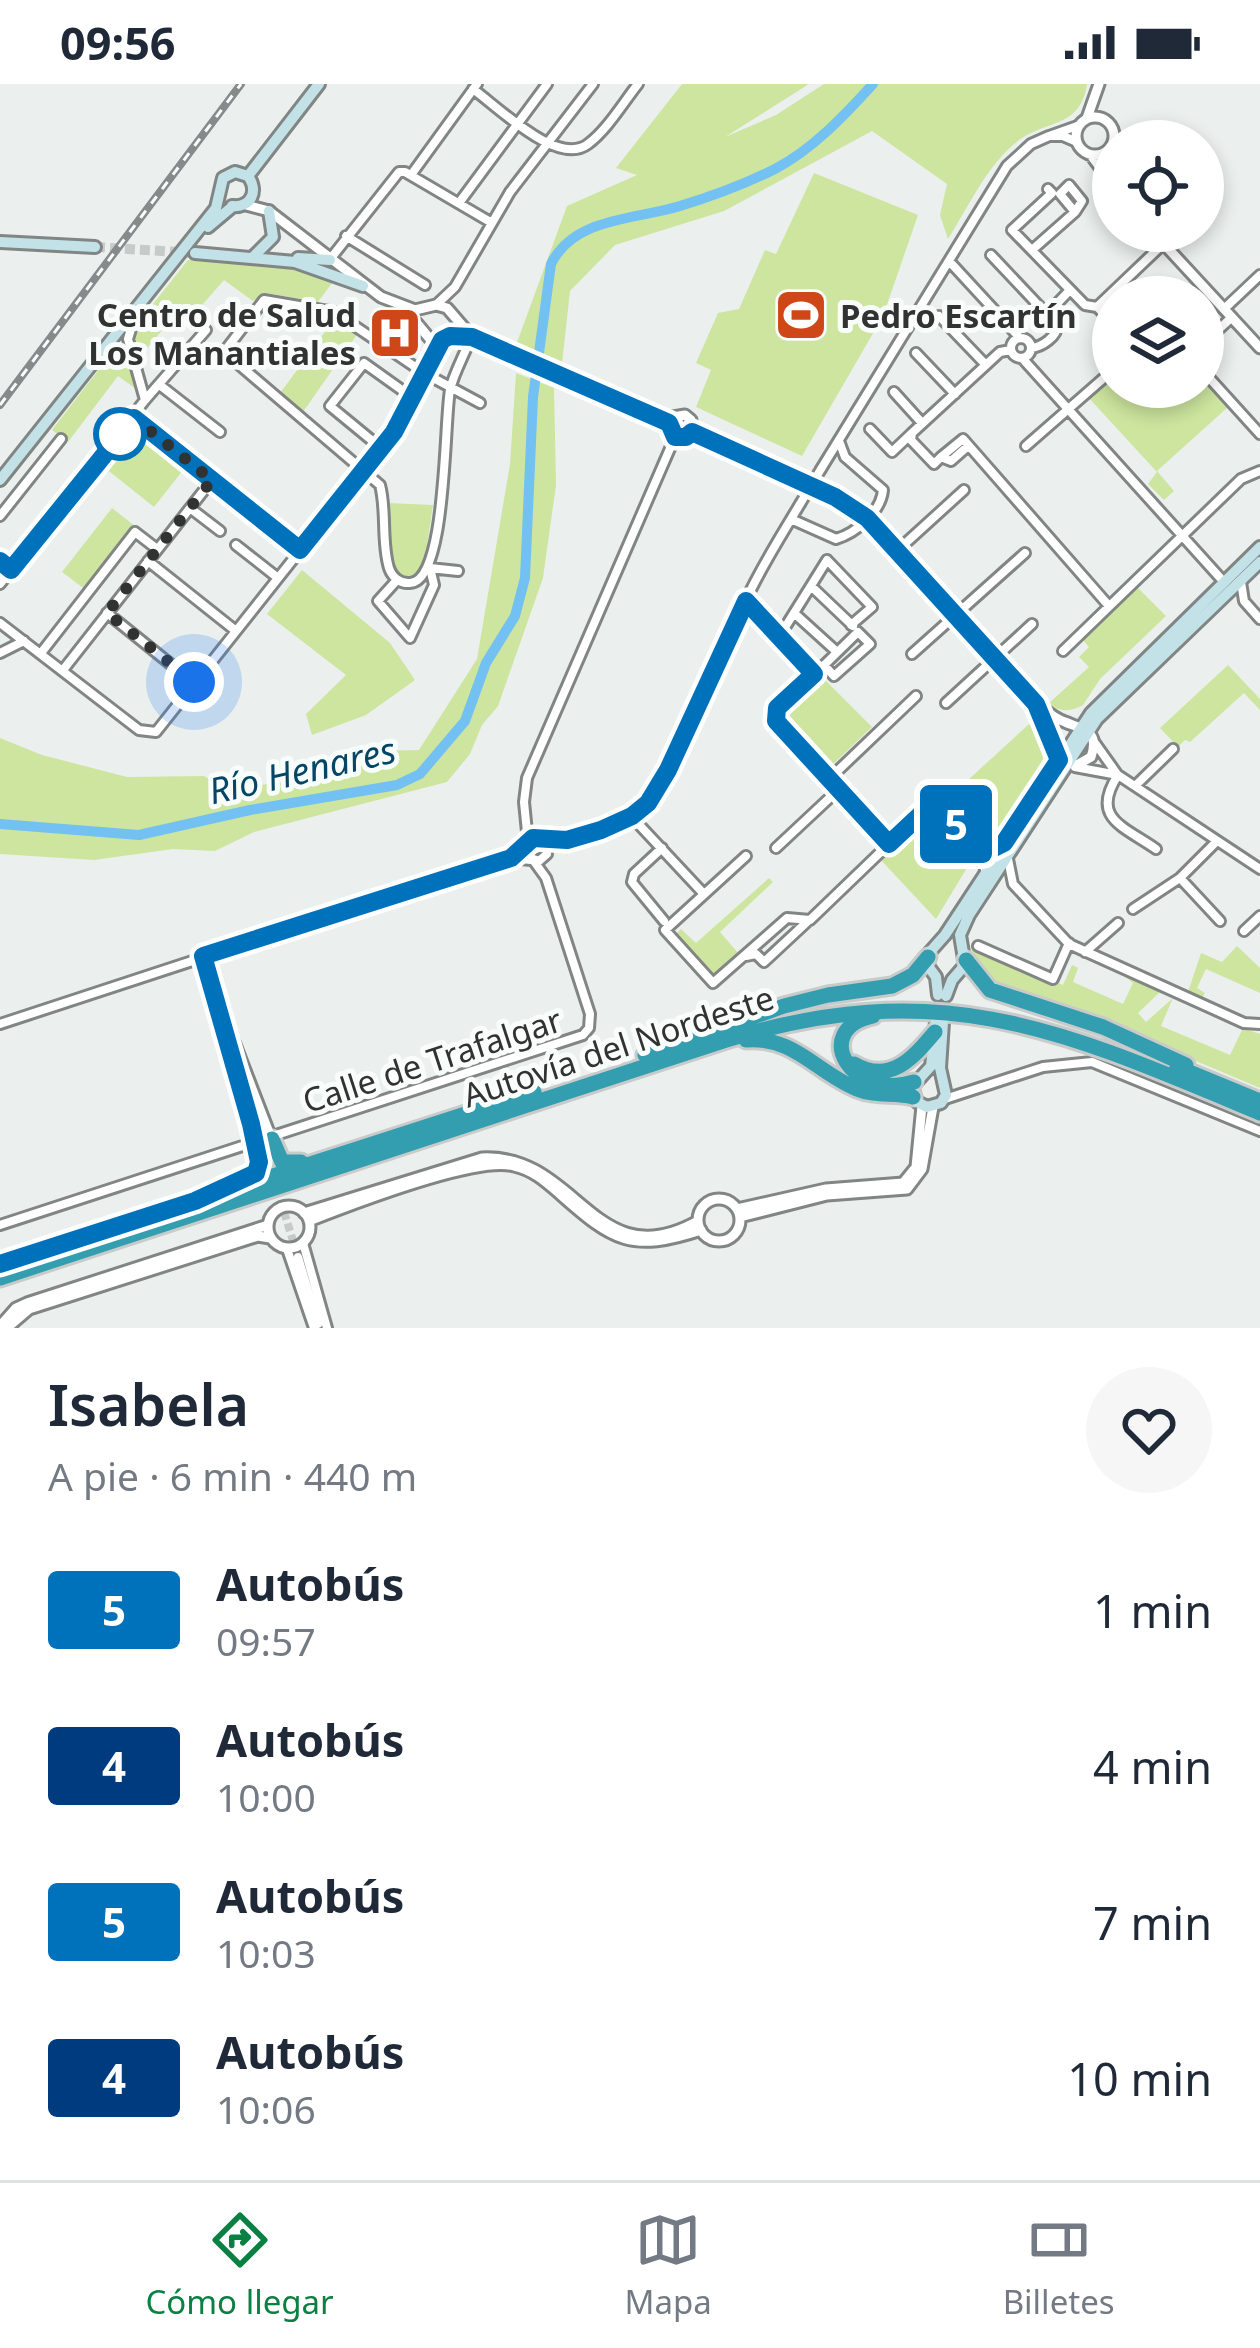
<!DOCTYPE html>
<html lang="es">
<meta charset="utf-8">
<style>
:root{--surface:#fff;--page:#f6f6f7;--text:#1f2937;--muted:#747a83;--line:#e0e1e3;--accent:#0b8043}
body{margin:0;font-family:"Noto Sans",sans-serif;background:var(--page);color:var(--text);height:100vh;display:flex;flex-direction:column;font-size:45px;white-space:nowrap}
*{box-sizing:border-box;margin:0}
p{font-size:39px;color:var(--muted)}
.icon{flex:none;width:66px;height:66px;fill:none;stroke:currentColor;stroke-width:2;stroke-linecap:round;stroke-linejoin:round}
.map{position:relative;height:1244px;overflow:hidden}
.drawer{display:flex;flex-direction:column;background:var(--surface);flex:1}
.drawer>*{flex:none}
.badge{padding:0 24px;border-radius:9px;font-size:42px;line-height:78px}
.controls{position:absolute;left:1092px;top:36px;display:grid;gap:24px}
.controls a{display:grid;place-items:center;width:132px;height:132px;border-radius:50%;background:var(--surface);box-shadow:0 6px 18px #0003;font-size:60px}
.you{position:absolute;width:60px;height:60px;margin:-30px;border:9px solid #fff;border-radius:50%;background:#1a73e8;box-shadow:0 0 0 18px #1a73e833}
.map>.badge{position:absolute;translate:-50% -50%;box-shadow:0 0 0 6px #fff}
.round{display:grid;place-items:center;flex:none;width:126px;height:126px;border-radius:63px;background:var(--page)}
.headline{display:flex;align-items:center;justify-content:space-between;height:204px;padding:0 48px}
h1{font-size:57px;font-weight:600;line-height:90px}
ul{padding:0;list-style:none}
li{display:flex;align-items:center;gap:36px;height:156px;padding:0 48px}
li div{flex:1}
li b{display:block;font-size:45px}
li em{font-style:normal}
li .badge{min-width:132px;font-weight:700;text-align:center}
.status{display:flex;justify-content:space-between;align-items:center;height:84px;padding:0 60px;background:var(--surface);direction:ltr}
.status svg{height:33px;fill:currentColor}
.tabs{display:flex;justify-content:space-around;align-items:center;height:168px;border-top:3px solid var(--line);background:var(--surface);font-size:33px;color:var(--muted)}
.tabs a{display:grid;justify-items:center;gap:6px}
.tabs .selected{color:var(--accent)}
.map>svg:first-child{display:block}
</style>
<div class="status"><b>09:56</b><svg viewBox="0 0 49 12"><path d="M0 12V9h3v3zM5 12V6h3v6zM10 12V3h3v9zM15 12V0h3v12zM26 1h20v11H26zM47 4h2v5h-2z"/></svg></div>
<div class="map">
<svg width="1260" height="1244" viewBox="0 0 1260 1244">
<rect width="100%" height="100%" fill="#ebf0ef"/>
<path fill="#cde59f" d="M 682,0 L 809,0 L 725,53 L 776,31 L 824,0 L 1087,0 C 1080,47 1043,34 1013,61 C 985,85 968,124 948,155 L 940,131 L 947,100 L 872,47 L 724,127 L 615,161 L 570,207 L 562,280 L 516,261 L 567,122 L 637,91 L 616,84 Z
M 814,89 L 918,131 L 883,232 L 802,372 L 696,323 L 711,286 L 696,279 L 718,229 L 739,225 L 765,166 L 776,170 Z
M 188,176 L 286,182 L 335,195 L 318,218 L 266,209 L 253,217 L 224,196 L 189,236 L 179,226 L 138,275 L 132,253 L 134,244 Z
M 335,234 L 358,249 L 303,328 L 281,308 Z
M 127,270 L 136,305 L 118,292 L 68,358 L 52,346 L 110,271 Z
M 516,289 L 554,304 L 556,401 L 543,494 L 498,622 L 482,641 L 470,670 L 447,698 L 254,748 L 215,767 L 173,765 L 94,776 L 0,770 L 0,654 L 42,671 L 127,693 L 204,692 L 228,706 L 300,695 L 343,673 L 378,667 L 419,666 L 477,575 L 510,380 Z
M 1113,289 L 1113,303 L 1203,303 L 1203,296 L 1228,323 L 1157,387 L 1174,407 L 1164,416 L 1148,400 L 1157,388 L 1087,312 Z
M 136,346 L 184,385 L 154,423 L 105,384 Z
M 388,419 L 433,421 L 423,488 L 413,494 L 401,492 L 393,481 Z
M 112,424 L 136,443 L 86,506 L 62,488 Z
M 302,486 L 390,559 L 415,596 L 366,631 L 312,651 L 306,630 L 346,591 L 267,530 Z
M 1138,504 L 1166,532 L 1100,595 L 1083,621 C 1071,628 1060,628 1048,620 L 1089,583 L 1079,573 L 1089,563 L 1083,556 Z
M 1228,581 L 1260,615 L 1260,626 L 1244,609 L 1190,658 L 1185,656 L 1178,663 L 1160,644 Z
M 820,591 L 872,643 L 828,685 L 780,630 Z
M 1040,630 C 1055,686 1027,711 997,755 L 984,759 L 944,718 Z
M 934,723 L 976,769 L 936,835 L 879,774 Z
M 769,794 L 773,798 L 720,848 L 739,870 L 713,894 L 674,852 L 681,845 L 696,859 Z
M 971,862 L 1063,901 L 1072,881 L 1078,884 L 1073,898 L 1123,920 L 1133,899 L 1124,892 L 1160,908 L 1138,929 L 1146,938 L 1173,914 L 1161,942 L 1230,971 L 1243,944 L 1260,950 L 1260,1004 L 1165,964 L 997,903 L 974,882 Z
M 1237,862 L 1260,884 L 1260,909 L 1206,885 L 1197,904 L 1205,909 L 1202,914 L 1188,908 L 1201,869 L 1222,878 Z"/>
<g fill="none" stroke-linecap="round" stroke-linejoin="round">
<path stroke="#73c0f2" stroke-width="10" d="M 0,740 L 139,751 L 250,726 L 397,701 L 420,690 L 465,637 L 486,579 L 515,532 L 525,494 L 533,313 L 551,180 C 574,133 635,136 680,122 C 713,112 745,100 775,85 C 813,65 845,31 873,0"/>
<path stroke="#c6cac9" stroke-width="8" stroke-dasharray="8 4" stroke-linecap="butt" d="M 257,1041 L 272,1091
M 277,1105 L 298,1173"/>
<path stroke="#c6cac9" stroke-width="10" stroke-dasharray="10 5" stroke-linecap="butt" d="M 95,163 L 195,169"/>
<g stroke="#818584" stroke-width="14">
<path id="minor" d="M 473,5 C 499,24 558,83 588,60 C 607,46 623,19 638,0
M 1077,58 L 1063,52 L 1049,52 L 1080,41
M 411,91 L 477,0
M 1048,105 L 1052,109 L 1012,146 L 1085,221 L 1097,223 L 1113,239
M 459,119 L 547,0
M 346,152 L 425,201
M 1032,166 L 1075,128 L 1060,110 L 1069,101 L 1082,117 L 1075,128
M 991,171 L 1057,241 C 1058,252 1042,263 1031,264
M 331,174 L 399,88 L 405,88 L 492,139
M 949,177 L 1020,254
M 436,221 L 455,203 L 510,108 L 593,0
M 1097,223 L 1163,160
M 1224,225 L 1260,191
M 1048,229 L 1070,206
M 939,232 L 986,281
M1011 264a10 10 0 1 1 20 0a10 10 0 1 1-20 0Z
M 1203,260 L 1232,233
M 467,263 C 461,277 453,292 450,306 C 444,338 447,498 410,499 C 400,500 392,493 389,484 C 381,458 387,427 380,401 L 230,273 L 227,264 L 264,216 L 334,228 L 424,289 L 480,319
M 916,269 L 955,310
M 1022,274 L 1223,497
M 1203,287 L 1260,350
M 161,302 L 220,348
M 894,308 L 922,339
M 145,316 L 206,246
M 134,334 L 300,466
M 870,345 L 892,368 L 912,349
M 968,362 L 951,377 L 941,373 L 963,355 L 1109,522
M 1026,362 L 1113,286
M 381,364 L 330,322 L 364,279 L 413,314
M 941,373 L 934,380 L 911,356 L 912,349 L 1000,268 L 1011,266
M 821,385 L 1007,82 L 1031,60 L 1049,52
M 190,424 L 220,447
M 0,432 L 61,355
M 791,435 L 836,455 C 856,449 881,428 883,406 L 845,373 L 839,357
M 236,461 L 278,494
M 898,466 L 964,406
M 0,477 L 11,486
M 148,477 L 236,547
M 397,496 L 378,517 L 410,554 L 434,501 L 430,484 L 458,487
M 1241,498 L 1244,517 L 1260,535
M 0,500 L 145,316 L 128,255 L 135,232
M 811,502 L 853,542
M 746,517 L 814,591 L 777,624 L 776,637 L 889,760
M 107,529 L 194,599
M 794,529 L 837,568
M 0,539 L 139,646 L 156,648 L 394,348 L 442,256
M 779,553 L 827,476 L 872,523 L 851,541
M 1063,567 L 1241,395 L 1260,387
M 0,569 L 24,557
M 41,569 L 135,448 L 157,465
M 912,570 L 1025,469
M 63,586 L 212,396
M 814,591 L 858,548 L 870,560 L 834,592 L 824,581
M 946,619 L 1032,540
M 1095,659 L 1117,690
M 1075,683 L 1118,691 L 1260,785
M 1118,691 C 1090,734 1123,742 1156,765
M 828,696 L 916,612
M 1135,702 L 1173,665
M 935,717 C 953,736 983,758 985,786
M 631,732 L 703,809
M 528,758 L 524,718 L 527,694 L 675,353
M 527,759 C 538,752 548,757 561,756 C 585,754 619,743 638,728 C 674,701 724,563 746,516 C 761,483 781,452 800,420
M 527,759 L 528,773 L 539,777 L 547,770 L 544,757
M 662,764 L 634,790 L 632,798 L 664,837
M 776,764 L 838,706
M 746,772 L 665,846 L 713,899 L 787,834 L 810,836 L 943,708
M 1008,775 L 1013,800 L 1069,860 L 1244,939 L 1260,940
M 1180,794 L 1220,837
M 1133,825 L 1180,794 L 1217,757
M 1244,847 L 1260,832
M 978,862 L 1053,895 L 1069,859
M 1085,868 L 1118,839
M 203,872 L 257,1041
M 746,872 L 756,870 L 764,878 L 808,837
M 0,940 L 482,782 L 511,774 L 531,776
M 235,959 L 272,1055
M 945,1015 L 1043,983 L 1092,978 L 1260,1047
M 0,1141 L 583,951 L 589,944 L 590,930 L 546,794 L 533,776
M 303,1159 L 327,1244
M 287,1165 L 314,1244
M 298,1173 L 318,1240"/>
</g>
<g stroke="#818584" stroke-width="15">
<path id="tertiary" d="M1076 52a19 19 0 1 1 38 0a19 19 0 1 1-38 0Z
M 1087,34 L 1099,0
M 1091,71 L 1113,101
M 246,121 L 269,127 L 381,213 L 415,226 L 436,221 L 447,224 L 472,253
M 1152,147 L 1260,264
M 405,225 L 430,255 L 442,256 L 453,249
M 450,252 L 472,253 L 669,339
M 669,339 L 673,333 L 685,331 L 691,336 L 692,348
M 669,339 L 675,353 L 686,353 L 692,348
M 692,348 L 835,413 L 867,434 L 1037,620 C 1045,626 1055,635 1065,638 C 1084,646 1100,647 1091,673 L 1077,681 L 1059,675 L 1037,620
M698 1136a21 21 0 1 1 42 0a21 21 0 1 1-42 0Z
M268 1143a21 21 0 1 1 42 0a21 21 0 1 1-42 0Z
M 737,1125 L 826,1105 L 903,1099 L 916,1083 L 922,1022
M 304,1129 L 482,1074 C 578,1069 594,1195 698,1137
M 740,1133 L 827,1111 L 907,1105 L 922,1085 L 933,1023
M 309,1137 C 350,1121 475,1072 514,1082 C 533,1086 546,1098 561,1111 C 613,1157 631,1169 701,1146
M 0,1242 L 16,1224 L 27,1219 L 268,1141
M 7,1244 L 29,1225 L 258,1152 L 270,1154"/>
</g>
<g stroke="#818584" stroke-width="16">
<path id="secondary" d="M 248,92 L 319,0
M 232,122 C 251,124 259,107 248,92
M 208,143 L 233,122
M 0,158 L 95,163
M 195,169 L 295,178 L 363,202
M 253,173 L 273,153 L 269,127
M 298,174 L 330,176
M 0,396 L 216,124 L 223,94 L 235,88 L 248,92
M 938,911 L 936,893 L 928,882 L 929,869 L 945,851 L 1091,629 L 1260,463
M 946,912 L 952,896 L 965,881 L 960,851 L 969,831 L 1097,635 L 1260,478
M 936,938 L 931,982 L 912,1003 L 917,1018 L 927,1023 L 941,1019 L 946,1011 L 940,984 L 943,938"/>
</g>
<g stroke="#c9caca" stroke-width="21">
<path id="motorway" d="M 966,876 L 990,906 L 1103,943 L 1186,981
M 873,932 C 809,946 852,1018 914,998
M 746,956 C 794,952 817,989 857,1005 C 876,1013 895,1008 913,1013
M 645,971 L 784,922 L 828,911 L 892,902 L 913,891 L 928,873
M 854,980 C 890,1001 913,974 935,948
M 1177,983 L 1260,1017
M 272,1055 L 282,1078 L 301,1078
M 243,1097 L 259,1083 L 252,1061
M 0,1180 L 534,1008
M 0,1194 L 726,956 C 942,890 1062,946 1260,1029"/>
</g>
<use href="#minor" stroke="#fff" stroke-width="8"/>
<use href="#tertiary" stroke="#fff" stroke-width="9"/>
<use href="#secondary" stroke="#c2e2e7" stroke-width="10"/>
<use href="#motorway" stroke="#329eaf" stroke-width="15"/>
<g stroke="#878a8a" stroke-width="8">
<path id="rail" d="M 0,321 L 241,0"/>
</g>
<use href="#rail" stroke="#f8fdfc" stroke-width="3" stroke-dasharray="9" stroke-linecap="butt"/>
<g stroke="#818584" stroke-width="14" stroke-linecap="butt">
<path id="minor-bridge" d="M 800,420 L 821,385"/>
</g>
<use href="#minor-bridge" stroke="#fff" stroke-width="8"/>
</g>
<g fill="none" stroke-linecap="round" stroke-linejoin="round">
<g stroke="#fff" stroke-width="27">
<path id="line" d="M 0,477 L 11,486 L 134,334 L 300,466 L 394,348 L 442,256 L 450,252 L 472,253 L 669,339 L 675,353 L 686,353 L 692,348 L 835,413 L 867,434 L 1036,620 L 1059,676 L 1004,759 L 992,765 L 972,756 L 935,717 L 889,760 L 776,637 L 777,624 L 814,590 L 746,517 L 668,686 L 648,719 L 632,732 L 601,746 L 567,756 L 533,754 L 511,774 L 203,872 L 251,1040 L 259,1078 L 256,1089 L 195,1117 L 0,1180"/>
</g>
<use href="#line" stroke="#0072bc" stroke-width="18"/>
<path stroke="#313333" stroke-width="12" stroke-dasharray="0 21.6" d="M 120,350 L 134,334 L 212,396 L 107,529 L 194,598"/>
</g>
<defs>
<g id="stadium-square" transform="scale(2.7)"><rect x="-9" y="-9" width="18" height="18" rx="4" fill="#cf4718" stroke="#f8fdfc"/><path d="M0-5a6.5 5 0 1 0 0 10a6.5 5 0 1 0 0-10ZM-3.5-1.8h7v3.6h-7Z" fill="#fff"/></g>
<g id="hospital-square" transform="scale(2.7)"><rect x="-9" y="-9" width="18" height="18" rx="4" fill="#cf4718" stroke="#f8fdfc"/><path d="M-5-5h3v3.5h4V-5h3V5h-3V1.5h-4V5h-3Z" fill="#fff"/></g>
</defs>
<g fill-rule="evenodd">
<use href="#stadium-square" x="801" y="231"/>
<use href="#hospital-square" x="395" y="249"/>
</g>
<circle fill="#fff" stroke="#0072bc" stroke-width="6" cx="120" cy="350" r="24"/>
<g text-anchor="middle" dominant-baseline="central" stroke-width="10" stroke-linejoin="round" paint-order="stroke">
<g font-size="33" font-weight="bold" fill="#313333" stroke="#f8fdfc" text-anchor="end">
<text x="356" y="230">Centro de Salud<tspan x="356" dy="38">Los Manantiales</tspan></text>
<text x="840" y="231" text-anchor="start">Pedro Escartín</text>
</g>
<g font-size="33" fill="#313333" stroke="#f8fdfc">
<text transform="translate(618 962) rotate(-18)">Autovía del Nordeste</text>
<text transform="translate(432 976) rotate(-18)">Calle de Trafalgar</text>
</g>
<g font-size="36" font-style="italic" fill="#054666" stroke="#f8fdfc">
<text transform="translate(302 686) rotate(-13)">Río Henares</text>
</g>
</g>
</svg>
<div class="controls">
<a><svg class="icon" aria-label="locate" viewBox="0 0 24 24"><circle cx="12" cy="12" r="6"/><path d="M12 2v4M12 18v4M2 12h4M18 12h4"/></svg></a>
<a><svg class="icon" aria-label="layers" viewBox="0 0 24 24"><path d="M12 4l9 5-9 5-9-5zM3 14l9 5 9-5"/></svg></a>
</div>
<div class="you" style="left:194px;top:598px"></div>
<b class="badge" style="left:956px;top:740px;background:#0072bc;color:#fff">5</b>
</div>
<section class="drawer">
<div class="headline"><div><h1>Isabela</h1><p>A pie · 6 min · 440 m</p></div><a class="round"><svg class="icon" aria-label="heart" viewBox="0 0 24 24"><path d="M12 20l-8-8c-3-5 5-10 8-4 3-6 11-1 8 4z"/></svg></a></div>
<ul>
<li><span class="badge" style="background:#0072bc;color:#fff">5</span><div><b>Autobús</b><p>09:57</p></div><em>1 min</em></li>
<li><span class="badge" style="background:#003b80;color:#fff">4</span><div><b>Autobús</b><p>10:00</p></div><em>4 min</em></li>
<li><span class="badge" style="background:#0072bc;color:#fff">5</span><div><b>Autobús</b><p>10:03</p></div><em>7 min</em></li>
<li><span class="badge" style="background:#003b80;color:#fff">4</span><div><b>Autobús</b><p>10:06</p></div><em>10 min</em></li>
</ul>
</section>
<nav class="tabs">
<a class="selected"><svg class="icon" aria-label="directions" viewBox="0 0 24 24"><path d="M12 3l9 9-9 9-9-9zM9 14v-3h6M13 9l2 2-2 2"/></svg>Cómo llegar</a>
<a><svg class="icon" aria-label="map" viewBox="0 0 24 24"><path d="M3 6l6-2 6 2 6-2v14l-6 2-6-2-6 2zM9 4v14M15 6v14"/></svg>Mapa</a>
<a><svg class="icon" aria-label="tickets" viewBox="0 0 24 24"><path d="M3 7h18v10H3zM15 7v10"/></svg>Billetes</a>
</nav>
